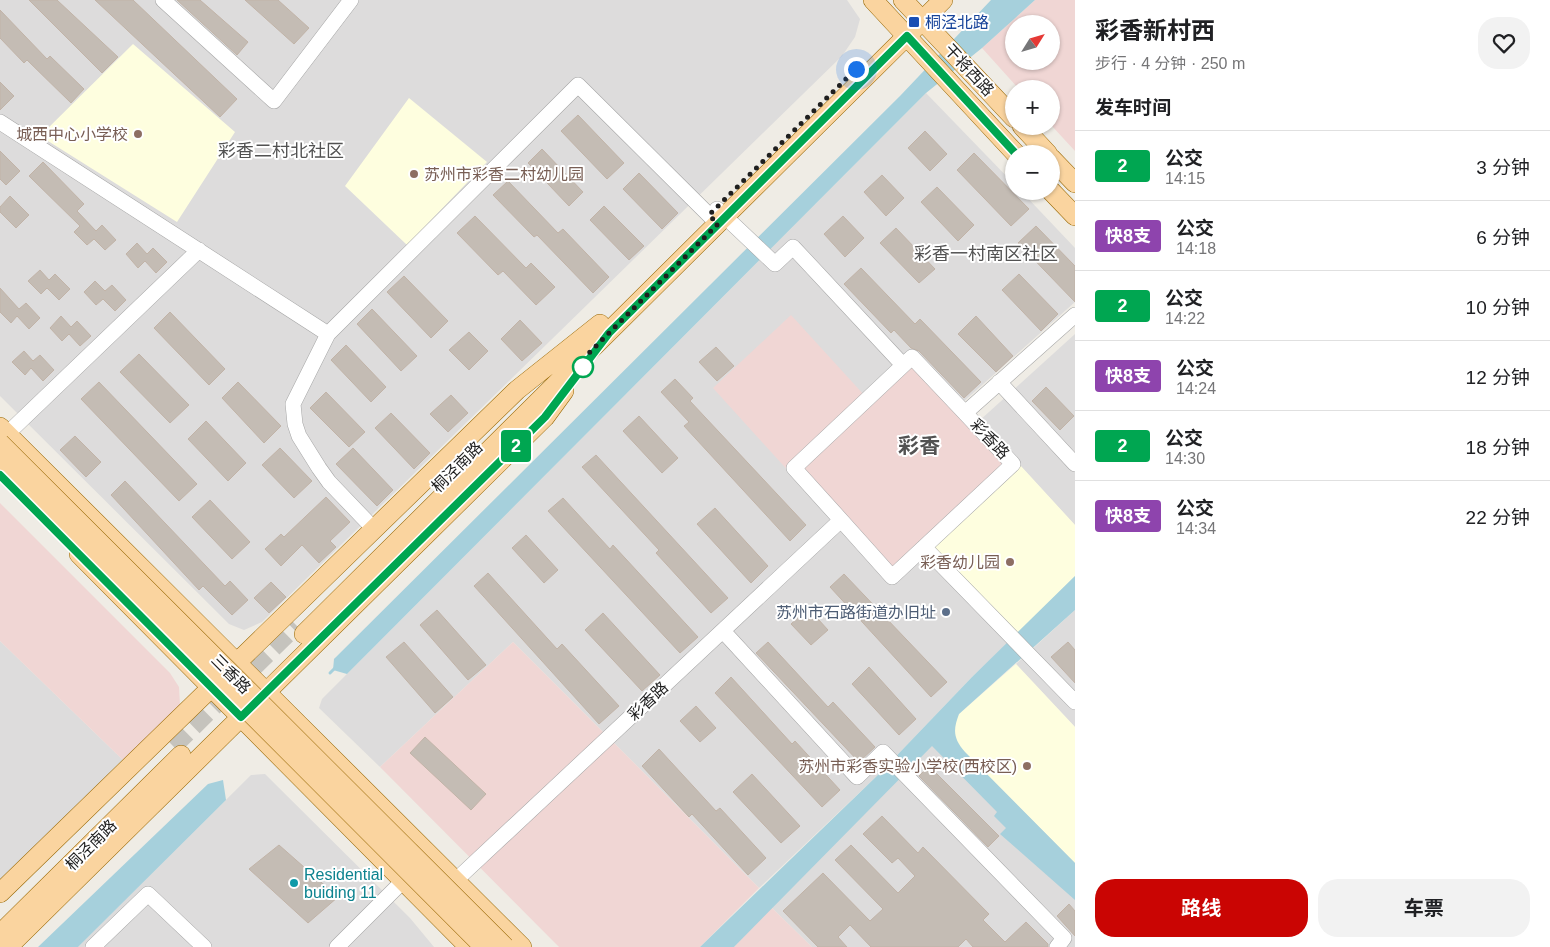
<!DOCTYPE html>
<html lang="zh">
<meta charset="utf-8">
<style>
:root{--surface:#fff;--page:#f2f2f2;--text:#202124;--muted:#757577;--line:#e0e0e0;--accent:#ca0503}
body{margin:0;font-family:Helvetica,"Noto Sans SC",sans-serif;background:var(--page);color:var(--text);height:100vh;display:flex;flex-direction:column;font-size:19px;white-space:nowrap}
*{box-sizing:border-box;margin:0}
p{font-size:16px;color:var(--muted)}
.icon{flex:none;width:28px;height:28px;fill:none;stroke:currentColor;stroke-width:2;stroke-linecap:round;stroke-linejoin:round}
.map{position:relative;flex:1;overflow:hidden}
.sheet{display:flex;flex-direction:column;background:var(--surface);width:475px}
.sheet>*{flex:none}
.badge{padding:0 10px;border-radius:4px;font-size:18px;line-height:32px}
.needle{width:32px;rotate:53deg}
.fabs{position:absolute;left:1005px;top:15px;display:grid;gap:10px}
.fabs a{display:grid;place-items:center;width:55px;height:55px;border-radius:50%;background:var(--surface);box-shadow:0 1px 4px #0004;font-size:25px}
.you{position:absolute;width:25px;height:25px;margin:-12px;border:4px solid #fff;border-radius:50%;background:#1a73e8;box-shadow:0 0 0 8px #1a73e833}
.map>.badge{position:absolute;translate:-50% -50%;box-shadow:0 0 0 2px #fff}
h2{padding:0 20px;font-size:19px;line-height:45px}
.round{display:grid;place-items:center;flex:none;width:52px;height:52px;border-radius:20px;background:var(--page)}
.head{display:flex;align-items:center;justify-content:space-between;height:85px;padding:0 20px}
h1{font-size:24px;font-weight:700;line-height:38px}
.button{display:flex;gap:10px;margin-top:auto;padding:10px 20px}
.button a{flex:1;height:58px;border-radius:20px;background:var(--accent);color:#fff;font-size:20px;font-weight:700;line-height:58px;text-align:center}
.button a+a{background:var(--page);color:var(--text)}
ul{padding:0;list-style:none}
li{display:flex;align-items:center;gap:15px;height:70px;padding:0 20px;border-top:1px solid var(--line)}
li div{flex:1}
li b{display:block;font-size:19px}
li em{font-style:normal}
li .badge{min-width:55px;font-weight:700;text-align:center}
main{display:flex;flex:1;min-height:0}
.map>svg:first-child{display:block}
</style>
<main>
<div class="map">
<svg width="1075" height="947" viewBox="0 0 1075 947">
<rect width="100%" height="100%" fill="#efece5"/>
<path fill="#dddcdc" d="M 0,0 L 847,0 L 860,19 L 855,37 L 842,56 L 262,622 L 244,630 L 229,624 L 0,396 Z
M 926,93 L 1014,184 L 1014,191 L 1021,191 L 1075,248 L 1075,302 L 962,403 L 892,585 L 932,548 L 1016,635 L 972,677 L 881,772 L 759,888 L 513,642 L 380,767 L 319,708 L 322,699 Z
M 1075,334 L 1075,525 L 979,421 Z
M 1075,610 L 1075,727 L 1016,664 Z
M 0,641 L 125,762 L 0,883 Z
M 945,732 L 1075,863 L 1075,947 L 812,947 L 771,907 Z
M 265,774 L 410,918 L 434,947 L 78,947 L 251,775 Z"/>
<path fill="#f0d6d4" fill-rule="evenodd" d="M 1035,0 L 1075,0 L 1075,151 L 1051,125 L 1051,89 L 1019,89 L 982,48 ZM 1014,24 L 1051,24 L 1051,61 L 1014,61 Z
M 791,315 L 865,396 L 913,350 L 1020,465 L 892,585 L 713,388 Z
M 0,503 L 170,673 L 179,687 L 180,705 L 125,762 L 0,641 Z
M 513,642 L 759,888 L 700,947 L 559,947 L 380,767 Z
M 771,907 L 812,947 L 734,947 Z"/>
<path fill="#fefedf" d="M 133,44 L 235,132 L 177,222 L 40,136 Z
M 409,98 L 487,162 L 407,245 L 345,186 Z
M 1020,465 L 1075,525 L 1075,576 L 1016,635 L 932,548 Z
M 1016,664 L 1075,727 L 1075,863 L 945,732 L 959,714 Z"/>
<path fill="#a6d0dc" d="M 991,0 L 1035,0 L 982,48 L 926,93 L 347,674 L 333,670 L 334,659 L 900,96 Z
M 1075,576 L 1075,610 L 959,714 C 953,730 953,738 965,752 L 1075,863 L 1075,900 L 1000,834 L 1006,828 L 994,816 L 997,812 L 932,746 L 734,947 L 700,947 L 881,772 L 972,677 Z
M 223,780 L 226,800 L 78,947 L 38,947 L 208,784 Z"/>
<g fill="none" stroke-linecap="round" stroke-linejoin="round">
<path stroke="#a6d0dc" stroke-width="3" d="M 330,673 L 335,668"/>
</g>
<path fill="#c4bcb4" stroke="#c1b3a7" d="M 29,0 L 57,0 L 118,57 L 102,73 Z
M 95,0 L 133,0 L 237,99 L 220,117 Z
M 177,0 L 200,0 L 248,42 L 237,55 Z
M 245,0 L 278,0 L 309,28 L 294,44 Z
M 0,10 L 47,59 L 50,56 L 84,89 L 71,103 L 27,60 L 24,63 L 0,38 Z
M 0,82 L 14,96 L 0,110 Z
M 578,115 L 624,163 L 607,179 L 561,131 Z
M 925,131 L 947,154 L 930,171 L 908,148 Z
M 542,149 L 583,192 L 569,206 L 528,163 Z
M 0,151 L 20,171 L 6,185 L 0,179 Z
M 974,153 L 1029,209 L 1011,226 L 957,170 Z
M 43,162 L 84,204 L 77,211 L 96,231 L 102,225 L 116,240 L 105,250 L 94,239 L 87,245 L 74,232 L 80,226 L 29,176 Z
M 639,173 L 678,213 L 662,229 L 623,189 Z
M 882,175 L 904,198 L 886,216 L 864,192 Z
M 508,181 L 558,233 L 563,229 L 609,277 L 593,293 L 537,235 L 534,237 L 493,195 Z
M 937,187 L 974,225 L 958,241 L 921,202 Z
M 10,196 L 29,215 L 16,228 L 0,212 L 0,207 Z
M 604,206 L 644,246 L 629,260 L 590,220 Z
M 475,216 L 526,268 L 531,263 L 555,287 L 536,305 L 503,271 L 498,275 L 457,233 Z
M 843,216 L 864,238 L 845,257 L 824,234 Z
M 1036,226 L 1075,266 L 1075,302 L 1018,243 Z
M 896,228 L 935,269 L 919,283 L 880,243 Z
M 137,243 L 147,254 L 153,248 L 167,262 L 156,273 L 145,261 L 138,268 L 126,254 Z
M 861,268 L 915,324 L 920,319 L 981,382 L 964,398 L 919,351 L 911,348 L 894,330 L 891,333 L 844,284 Z
M 40,270 L 49,280 L 55,274 L 70,289 L 59,300 L 47,288 L 41,294 L 28,281 Z
M 1019,274 L 1058,314 L 1041,331 L 1002,290 Z
M 404,276 L 448,321 L 431,338 L 387,292 Z
M 95,281 L 105,291 L 112,285 L 126,300 L 115,311 L 103,299 L 96,305 L 84,292 Z
M 0,288 L 19,309 L 26,303 L 40,318 L 29,329 L 17,316 L 11,323 L 0,312 Z
M 372,309 L 417,356 L 401,371 L 357,324 Z
M 170,312 L 225,369 L 209,385 L 154,328 Z
M 61,316 L 71,327 L 77,321 L 91,336 L 80,346 L 69,334 L 62,341 L 50,328 Z
M 976,316 L 1013,356 L 996,372 L 958,334 Z
M 520,320 L 542,343 L 522,361 L 501,339 Z
M 469,332 L 488,351 L 469,370 L 449,350 Z
M 346,345 L 386,387 L 371,402 L 331,360 Z
M 716,347 L 734,366 L 717,381 L 699,362 Z
M 24,351 L 33,361 L 40,355 L 54,370 L 43,381 L 31,368 L 25,375 L 12,362 Z
M 139,354 L 189,405 L 170,423 L 120,372 Z
M 675,379 L 693,398 L 690,401 L 806,525 L 790,541 L 684,426 L 689,422 L 661,392 Z
M 99,382 L 197,484 L 179,501 L 81,399 Z
M 238,382 L 281,426 L 264,443 L 222,398 Z
M 1046,387 L 1074,416 L 1060,430 L 1032,401 Z
M 326,392 L 365,432 L 349,447 L 310,408 Z
M 451,395 L 468,413 L 448,432 L 430,414 Z
M 391,413 L 430,453 L 414,469 L 375,428 Z
M 639,416 L 678,458 L 662,473 L 623,431 Z
M 206,421 L 246,463 L 228,481 L 188,439 Z
M 75,436 L 101,462 L 86,477 L 60,450 Z
M 280,448 L 312,481 L 294,498 L 262,465 Z
M 353,448 L 393,490 L 377,506 L 336,464 Z
M 596,455 L 728,598 L 711,613 L 656,553 L 659,550 L 582,467 Z
M 125,481 L 225,586 L 230,581 L 248,600 L 232,615 L 203,586 L 199,590 L 111,495 Z
M 326,497 L 350,522 L 330,541 L 336,547 L 319,563 L 302,545 L 281,566 L 265,549 L 281,534 L 284,537 Z
M 563,498 L 610,549 L 613,545 L 698,637 L 680,653 L 548,511 Z
M 210,500 L 250,542 L 232,559 L 192,517 Z
M 715,508 L 768,566 L 751,583 L 697,524 Z
M 526,535 L 558,570 L 544,583 L 512,548 Z
M 488,573 L 557,649 L 562,644 L 619,706 L 599,724 L 474,586 Z
M 844,574 L 947,682 L 931,697 L 830,587 Z
M 271,582 L 286,597 L 269,613 L 254,598 Z
M 808,608 L 828,630 L 811,645 L 791,624 Z
M 437,610 L 486,665 L 468,680 L 420,625 Z
M 603,613 L 660,675 L 642,691 L 585,630 Z
M 404,642 L 453,697 L 435,713 L 386,657 Z
M 768,642 L 828,707 L 833,702 L 875,747 L 859,762 L 756,653 Z
M 1068,642 L 1075,650 L 1075,683 L 1051,657 Z
M 869,667 L 916,719 L 899,735 L 852,684 Z
M 731,677 L 792,744 L 795,741 L 840,790 L 822,807 L 715,693 Z
M 696,706 L 716,728 L 700,742 L 680,721 Z
M 425,737 L 486,794 L 471,810 L 410,753 Z
M 659,749 L 716,811 L 720,808 L 766,858 L 748,875 L 692,814 L 689,817 L 642,766 Z
M 929,766 L 999,836 L 988,847 L 919,776 Z
M 752,774 L 800,826 L 781,843 L 733,792 Z
M 882,816 L 918,853 L 923,847 L 989,914 L 983,920 L 1005,942 L 1026,922 L 1048,944 L 1048,947 L 973,947 L 966,939 L 958,947 L 871,947 L 850,925 L 838,937 L 847,947 L 818,947 L 783,911 L 823,873 L 870,921 L 883,909 L 835,860 L 851,845 L 898,893 L 915,876 L 898,858 L 892,863 L 863,834 Z
M 279,845 L 338,897 L 308,923 L 249,869 Z
M 1069,904 L 1075,911 L 1075,936 L 1057,916 Z"/>
<g fill="none" stroke-linecap="round" stroke-linejoin="round">
<path stroke="#c5c3bd" stroke-width="19" stroke-dasharray="19 9" stroke-linecap="butt" d="M 173,746 L 296,625"/>
<g stroke="#a6a6a6" stroke-width="16">
<path id="minor" d="M 163,0 L 274,101 L 351,0
M 0,122 L 328,334
M 717,209 L 775,264 L 793,247 L 903,365
M 999,382 L 1075,464
M 7,434 L 199,250
M 841,520 L 794,468 L 912,357 L 965,413
M 374,529 L 329,482 L 319,468 L 299,436 L 295,424 L 293,404 L 328,334 L 578,85 L 718,224
M 924,547 L 1075,702
M 723,631 L 857,777 L 883,752 L 1064,938 L 1057,947
M 455,881 L 841,520 L 892,577 L 1013,464 L 965,413 L 1075,315
M 93,947 L 148,894 L 204,947
M 337,947 L 403,881"/>
</g>
<g stroke="#976702" stroke-width="20">
<path id="major" d="M 873,0 L 1016,154
M 903,0 L 1014,118
M 1022,126 L 1048,154
M 1051,158 L 1075,183
M 1051,191 L 1075,216
M 0,427 L 522,947
M 79,554 L 469,947
M 304,634 L 943,0
M 0,893 L 517,390 L 600,324
M 0,934 L 181,755
M 8,947 L 545,417 L 564,391"/>
</g>
<use href="#minor" stroke="#fff" stroke-width="15"/>
<use href="#major" stroke="#fad49f" stroke-width="19"/>
<g stroke="#976702" stroke-width="20" stroke-linecap="butt">
<path id="major-bridge" d="M 0,443 L 505,947
M 0,462 L 484,947"/>
</g>
<use href="#major-bridge" stroke="#fad49f" stroke-width="19"/>
</g>
<g fill="none" stroke-linecap="round" stroke-linejoin="round">
<g stroke="#fff" stroke-width="11">
<path id="line" d="M 0,475 L 241,717 L 545,417 L 609,333 L 907,36 L 1016,154"/>
</g>
<use href="#line" stroke="#00a651" stroke-width="8"/>
<path stroke="#1f1f1f" stroke-width="5" stroke-dasharray="0 9" d="M 583,367 L 582,360 L 718,224 L 709,215 L 856,69"/>
</g>
<rect fill="#1a4fb4" stroke="#fff" stroke-width="2" x="908" y="16" width="12" height="12" rx="2.5"/>
<g fill="#8d6e63" stroke="#fff" stroke-width="2">
<circle cx="138" cy="134" r="5"/>
<circle cx="414" cy="174" r="5"/>
<circle cx="1010" cy="562" r="5"/>
<circle cx="1027" cy="766" r="5"/>
</g>
<circle fill="#fff" stroke="#00a651" stroke-width="2.5" cx="583" cy="367" r="10"/>
<circle fill="#5c6f8a" stroke="#fff" stroke-width="2" cx="946" cy="612" r="5"/>
<circle fill="#0f9aa8" stroke="#fff" stroke-width="2" cx="294" cy="883" r="5"/>
<g text-anchor="middle" dominant-baseline="central" stroke-width="4" stroke-linejoin="round" paint-order="stroke">
<g font-size="16" fill="#164399" stroke="#fff" text-anchor="start">
<text x="925" y="22">桐泾北路</text>
</g>
<g font-size="16" fill="#1f1f1f" stroke="#fff">
<text transform="translate(969 70) rotate(47)">干将西路</text>
<text transform="translate(990 439) rotate(47)">彩香路</text>
<text transform="translate(457 467) rotate(-45)">桐泾南路</text>
<text transform="translate(231 674) rotate(45)">三香路</text>
<text transform="translate(648 701) rotate(-43)">彩香路</text>
<text transform="translate(91 845) rotate(-45)">桐泾南路</text>
</g>
<g font-size="16" fill="#785e54" stroke="#fff" text-anchor="end">
<text x="128" y="134">城西中心小学校</text>
<text x="424" y="174" text-anchor="start">苏州市彩香二村幼儿园</text>
<text x="1000" y="562">彩香幼儿园</text>
<text x="1017" y="766">苏州市彩香实验小学校(西校区)</text>
</g>
<g font-size="16" fill="#4e5e75" stroke="#fff" text-anchor="end">
<text x="936" y="612">苏州市石路街道办旧址</text>
</g>
<g font-size="16" fill="#0d838f" stroke="#fff" text-anchor="start">
<text x="304" y="874">Residential<tspan x="304" dy="18">buiding 11</tspan></text>
</g>
<g font-size="18" fill="#525252" stroke="#fff">
<text x="281" y="151">彩香二村北社区</text>
<text x="986" y="254">彩香一村南区社区</text>
</g>
<g font-size="21" font-weight="bold" fill="#525252" stroke="#fff">
<text x="919" y="445">彩香</text>
</g>
</g>
</svg>
<div class="fabs">
<a><svg class="needle" viewBox="-14 -14 28 28"><path d="M0-13l5 13h-10z" fill="#e53935"/><path d="M0 13l5-13h-10z" fill="#757577"/></svg></a>
<a>+</a>
<a>−</a>
</div>
<div class="you" style="left:856px;top:69px"></div>
<b class="badge" style="left:516px;top:446px;background:#00a651;color:#fff">2</b>
</div>
<section class="sheet">
<div class="head"><div><h1>彩香新村西</h1><p>步行 · 4 分钟 · 250 m</p></div><a class="round"><svg class="icon" aria-label="heart" viewBox="0 0 24 24"><path d="M12 20l-8-8c-3-5 5-10 8-4 3-6 11-1 8 4z"/></svg></a></div>
<h2>发车时间</h2>
<ul>
<li><span class="badge" style="background:#00a651;color:#fff">2</span><div><b>公交</b><p>14:15</p></div><em>3 分钟</em></li>
<li><span class="badge" style="background:#8e44ad;color:#fff">快8支</span><div><b>公交</b><p>14:18</p></div><em>6 分钟</em></li>
<li><span class="badge" style="background:#00a651;color:#fff">2</span><div><b>公交</b><p>14:22</p></div><em>10 分钟</em></li>
<li><span class="badge" style="background:#8e44ad;color:#fff">快8支</span><div><b>公交</b><p>14:24</p></div><em>12 分钟</em></li>
<li><span class="badge" style="background:#00a651;color:#fff">2</span><div><b>公交</b><p>14:30</p></div><em>18 分钟</em></li>
<li><span class="badge" style="background:#8e44ad;color:#fff">快8支</span><div><b>公交</b><p>14:34</p></div><em>22 分钟</em></li>
</ul>
<div class="button"><a>路线</a><a>车票</a></div>
</section>
</main>
